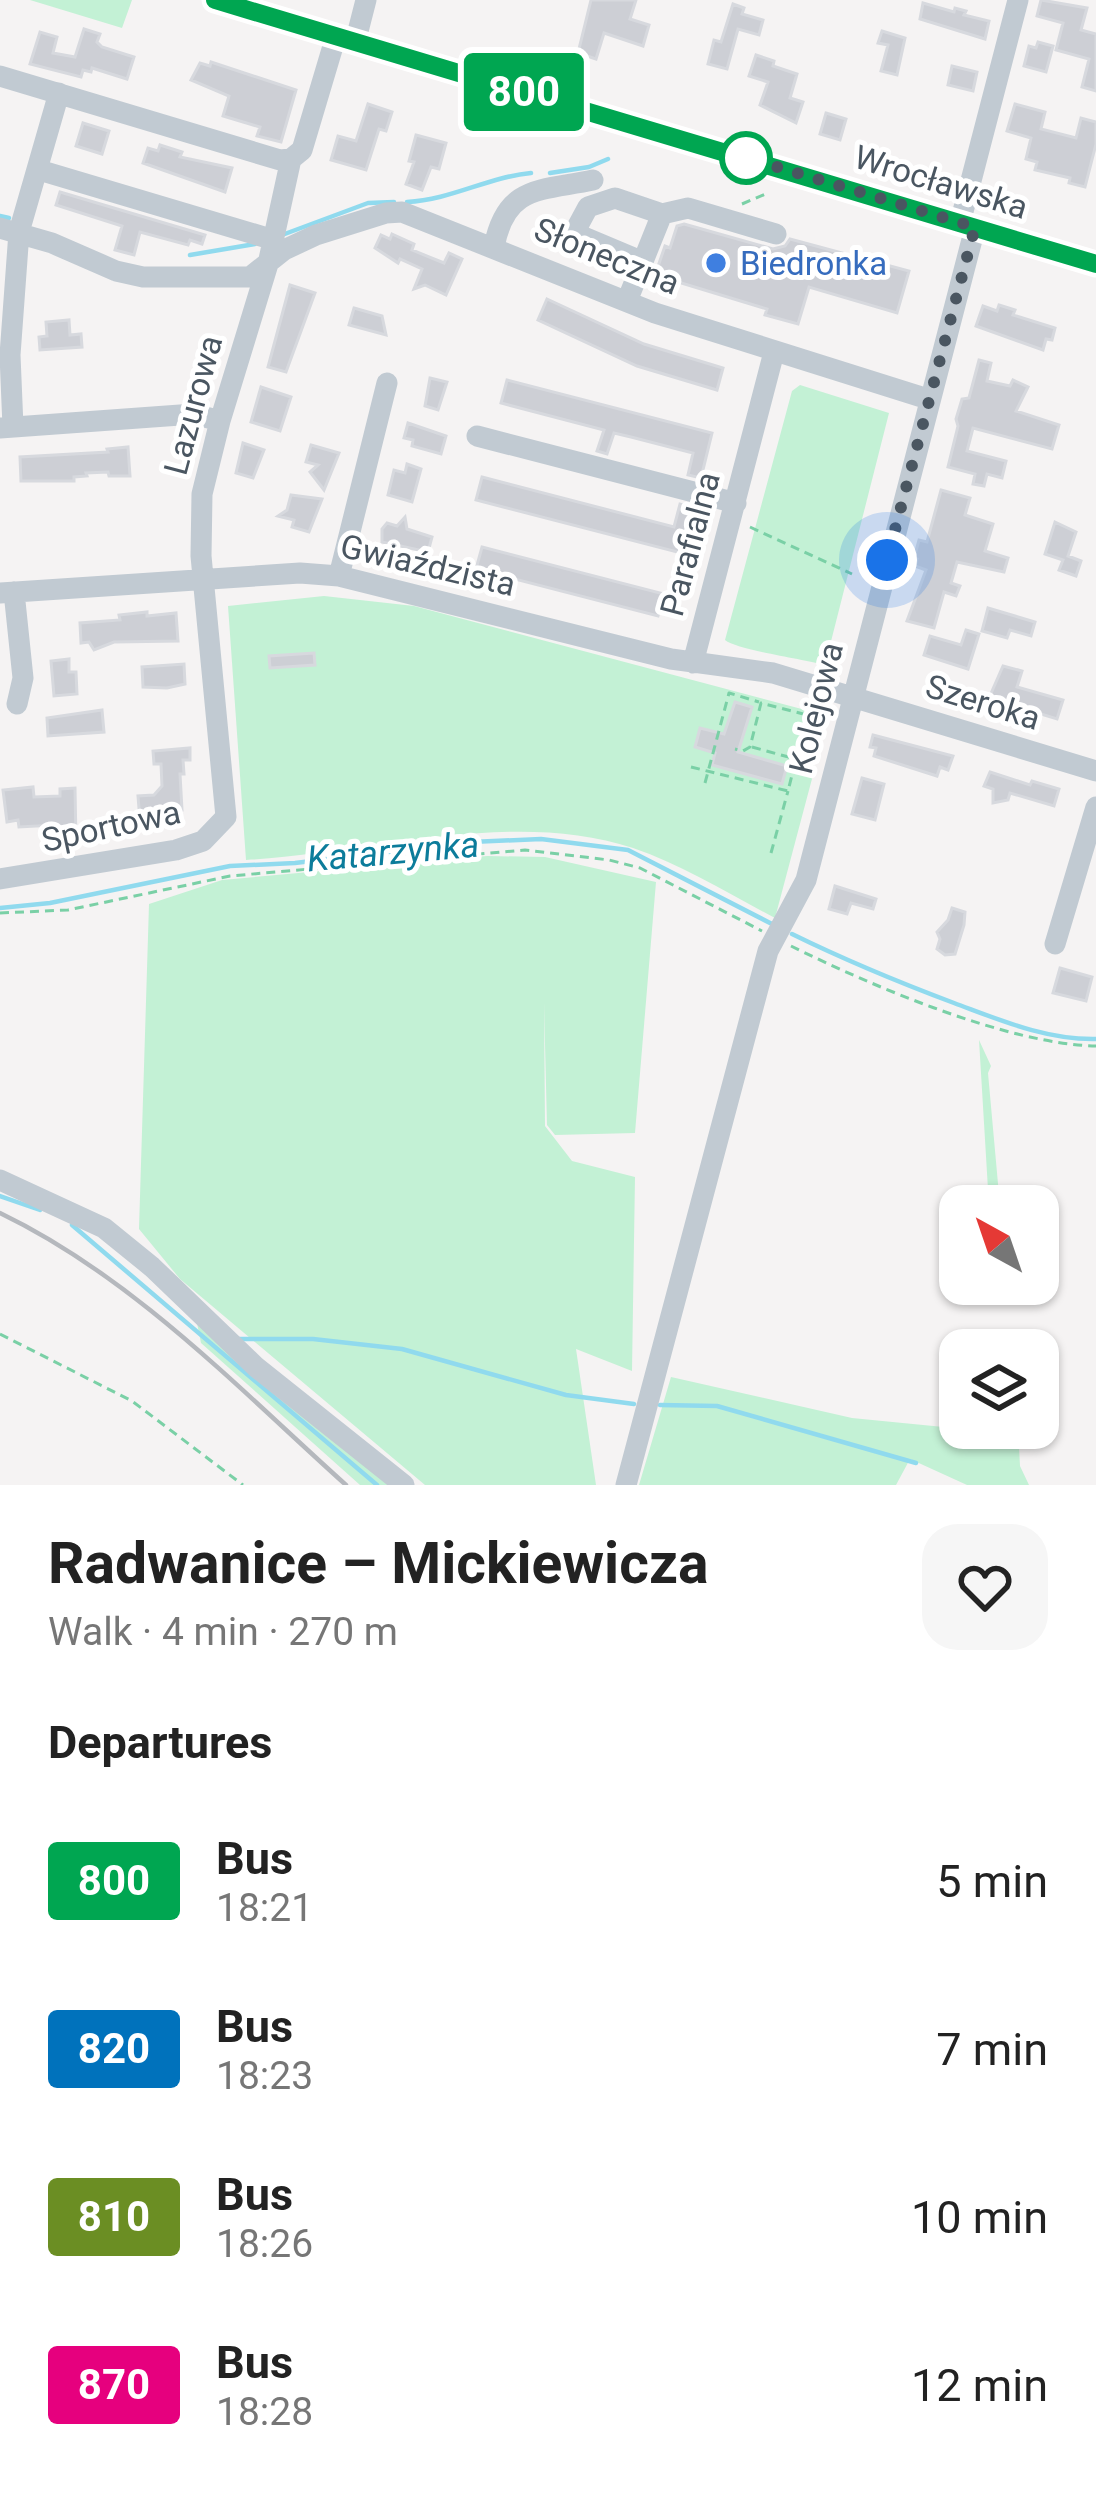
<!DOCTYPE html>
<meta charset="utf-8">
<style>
:root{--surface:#fff;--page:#f6f6f6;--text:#222;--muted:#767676}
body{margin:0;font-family:Roboto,sans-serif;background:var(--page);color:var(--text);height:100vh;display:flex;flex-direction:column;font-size:45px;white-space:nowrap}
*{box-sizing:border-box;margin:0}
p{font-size:39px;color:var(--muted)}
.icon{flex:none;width:66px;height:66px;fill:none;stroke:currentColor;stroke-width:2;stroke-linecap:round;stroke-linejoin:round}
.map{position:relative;height:1485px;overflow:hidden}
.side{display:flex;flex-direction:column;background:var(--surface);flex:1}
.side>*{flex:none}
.badge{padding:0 24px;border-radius:9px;font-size:42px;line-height:78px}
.needle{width:78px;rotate:320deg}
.buttons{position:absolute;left:939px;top:1185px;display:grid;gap:24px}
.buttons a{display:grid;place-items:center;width:120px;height:120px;border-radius:24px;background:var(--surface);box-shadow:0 3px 9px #0004;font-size:60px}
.you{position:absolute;width:60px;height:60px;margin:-30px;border:9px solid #fff;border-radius:50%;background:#1a73e8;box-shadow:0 0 0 18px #1a73e833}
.map>.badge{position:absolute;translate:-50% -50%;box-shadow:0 0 0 6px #fff}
h2{padding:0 48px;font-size:45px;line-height:108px}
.round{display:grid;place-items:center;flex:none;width:126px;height:126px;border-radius:36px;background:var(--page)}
.summary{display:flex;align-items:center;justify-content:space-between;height:204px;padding:0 48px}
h1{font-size:57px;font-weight:700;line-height:90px}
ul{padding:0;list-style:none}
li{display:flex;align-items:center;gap:36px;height:168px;padding:0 48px}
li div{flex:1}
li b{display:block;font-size:45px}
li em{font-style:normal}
li .badge{min-width:132px;font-weight:700;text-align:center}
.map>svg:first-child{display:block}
</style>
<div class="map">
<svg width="1096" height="1485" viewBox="0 0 1096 1485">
<rect width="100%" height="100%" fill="#f5f3f3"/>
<path fill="#c3f1d5" d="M 30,0 L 132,0 L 122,28 Z
M 800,385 L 889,413 L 825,665 C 803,659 737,650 725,640 L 792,391 Z
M 324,596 L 414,606 L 813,712 L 800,764 L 813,775 L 775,918 C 729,894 683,865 633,848 C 514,808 368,853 246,860 L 228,606 Z
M 487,856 L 545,857 L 656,882 L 635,1133 L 555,1135 L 547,1125 L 544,1003 L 545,1126 L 572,1161 L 635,1177 L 632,1371 L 576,1349 L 596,1485 L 425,1485 L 180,1279 L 139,1229 L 149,904 L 222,880 Z
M 979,1040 L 991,1066 L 988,1073 L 1000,1206 L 989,1206 Z
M 197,1323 L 394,1485 L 360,1485 L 201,1343 Z
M 671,1377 L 852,1418 L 984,1431 L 1018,1428 L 1020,1466 L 1029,1485 L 967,1485 L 910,1459 L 896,1485 L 639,1485 Z"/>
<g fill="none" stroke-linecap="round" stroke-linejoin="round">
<path stroke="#90daee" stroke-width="4.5" d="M 550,173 L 589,167 L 608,159
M 407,202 C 451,200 488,177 531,173
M 0,216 L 9,218
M 282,235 L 368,203 L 394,202
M 190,255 L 255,244
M 0,908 L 50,903 L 230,866 L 295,863 L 471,842 L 541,839 L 628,850 L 772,924
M 792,934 C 845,960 898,982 954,1003 C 1000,1020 1046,1040 1096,1039
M 0,1196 L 40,1210
M 72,1225 L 377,1485
M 239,1339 L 313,1339 L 402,1349 L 566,1395 L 634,1404
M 660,1405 L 717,1406 L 916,1463"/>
</g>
<path fill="#cdcfd5" stroke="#d7d9de" stroke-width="3" d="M 591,0 L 636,0 L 630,19 L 649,25 L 643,46 L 604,33 L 596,59 L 578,53 Z
M 1041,0 L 1087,8 L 1081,30 L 1096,34 L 1096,91 L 1082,87 L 1089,59 L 1056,50 L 1063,23 L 1037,16 Z
M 923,3 L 954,12 L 955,8 L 966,11 L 964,15 L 989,21 L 985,39 L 920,19 Z
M 733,4 L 744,8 L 742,14 L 763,20 L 759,35 L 738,29 L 727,69 L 708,64 L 714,40 L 721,42 Z
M 84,29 L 100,34 L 97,42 L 102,47 L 134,57 L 127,79 L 92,68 L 91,72 L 83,70 L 81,77 L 30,64 L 40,32 L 57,37 L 53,53 L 75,57 Z
M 882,31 L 905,38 L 897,75 L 881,71 L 888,45 L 878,43 Z
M 1038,42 L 1053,46 L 1046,72 L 1024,66 L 1029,46 L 1036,48 Z
M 756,55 L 774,61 L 773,66 L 797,74 L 790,98 L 803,102 L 796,123 L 760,105 L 768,82 L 749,76 Z
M 211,62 L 296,90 L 281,142 L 257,136 L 260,127 L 223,116 L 229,96 L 191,80 L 200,63 L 210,66 Z
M 952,66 L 977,72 L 973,91 L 948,85 Z
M 368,104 L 392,112 L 386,131 L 379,129 L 366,170 L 331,160 L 338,136 L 356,141 Z
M 1015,104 L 1045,112 L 1041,129 L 1076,138 L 1081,118 L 1096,122 L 1096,144 L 1085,187 L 1069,183 L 1070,178 L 1035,170 L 1037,162 L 1026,159 L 1031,138 L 1007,131 Z
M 826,113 L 846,119 L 840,140 L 820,134 Z
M 83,123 L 109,131 L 102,154 L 76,146 Z
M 416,135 L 446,143 L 439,169 L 431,167 L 422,190 L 406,184 L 414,162 L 409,161 Z
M 160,145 L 182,152 L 180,157 L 232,168 L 225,192 L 143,163 L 148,148 L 158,151 Z
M 60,192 L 205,235 L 202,244 L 190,240 L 188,245 L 140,232 L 134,255 L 115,250 L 122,226 L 56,205 Z
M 684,224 L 773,249 L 785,246 L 790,239 L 909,271 L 897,313 L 809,287 L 798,324 L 765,315 L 767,309 L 655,275 L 665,246 L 670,248 L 677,226 Z
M 392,234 L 414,244 L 412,250 L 444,263 L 449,253 L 462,259 L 446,295 L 425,285 L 414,289 L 422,269 L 400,259 L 398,263 L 375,248 L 381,235 L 390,239 Z
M 290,285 L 315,293 L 286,372 L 268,367 Z
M 547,299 L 644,344 L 723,368 L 717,390 L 637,366 L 538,320 Z
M 999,305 L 1015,310 L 1013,315 L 1055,328 L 1052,340 L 1046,339 L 1043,350 L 976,326 L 983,306 L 997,311 Z
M 354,308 L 382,316 L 386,335 L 349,325 Z
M 69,320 L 70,335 L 81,334 L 82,347 L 40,350 L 39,337 L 47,336 L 46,322 Z
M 979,360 L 991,363 L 987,381 L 1010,386 L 1013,380 L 1028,387 L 1016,411 L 1059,425 L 1052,449 L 973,428 L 967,451 L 1006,461 L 1002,478 L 987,474 L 984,486 L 973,484 L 975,474 L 948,467 L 958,426 L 956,419 L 962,399 L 969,398 Z
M 430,378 L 447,382 L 438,410 L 425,406 Z
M 507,380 L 712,433 L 702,474 L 705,479 L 688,475 L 693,453 L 631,437 L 614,433 L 607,454 L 597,451 L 604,430 L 501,403 Z
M 261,387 L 291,397 L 280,431 L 251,422 Z
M 408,423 L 446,436 L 441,454 L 412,446 L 413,440 L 404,438 Z
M 243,443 L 264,450 L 253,478 L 236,473 Z
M 311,445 L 339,453 L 324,490 L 310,472 L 318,465 L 306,462 Z
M 128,447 L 130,476 L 109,476 L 108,472 L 86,473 L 87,476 L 74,477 L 74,481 L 21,481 L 20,457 L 108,452 L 107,449 Z
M 407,464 L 421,469 L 412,502 L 388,495 L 394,470 L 405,473 Z
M 482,477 L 674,527 L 680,504 L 698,509 L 697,513 L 692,511 L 681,553 L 476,500 Z
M 941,490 L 970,498 L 965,515 L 993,524 L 985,551 L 1008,558 L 1004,572 L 957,562 L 951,583 L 960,586 L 956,596 L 944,592 L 934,628 L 907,621 L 926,570 L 915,566 L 917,559 L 914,558 L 919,540 L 927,542 Z
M 291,495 L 322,499 L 309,532 L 292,527 L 294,520 L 278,516 L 287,510 Z
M 405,517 L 407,529 L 432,537 L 428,552 L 382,542 L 382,529 L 387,523 L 397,526 Z
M 1055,522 L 1076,532 L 1068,556 L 1081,561 L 1076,576 L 1059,570 L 1063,560 L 1045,554 Z
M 482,547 L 664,594 L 658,616 L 476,569 Z
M 988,608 L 1035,622 L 1031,636 L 1010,630 L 1007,638 L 982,631 Z
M 147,612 L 147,616 L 176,613 L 178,641 L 114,642 L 94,650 L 89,642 L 81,643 L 80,623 L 120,620 L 119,615 Z
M 966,630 L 979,634 L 968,669 L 924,655 L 930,636 L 961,645 Z
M 314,653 L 315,665 L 270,668 L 269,656 Z
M 69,659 L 69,672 L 76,672 L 77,694 L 54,696 L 51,661 Z
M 184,664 L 185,684 L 167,688 L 143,687 L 142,667 Z
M 1003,666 L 1022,671 L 1017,687 L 1063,700 L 1057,719 L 989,698 Z
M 735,702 L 752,707 L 738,752 L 787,766 L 782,784 L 712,765 L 715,753 L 695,747 L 700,728 L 724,734 Z
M 102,710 L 104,732 L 48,736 L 47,718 Z
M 873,735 L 953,756 L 948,770 L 940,767 L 937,776 L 874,756 L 876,748 L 870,747 Z
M 190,748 L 190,760 L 183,760 L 184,774 L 180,774 L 182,810 L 169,811 L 164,819 L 140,821 L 138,796 L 154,795 L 162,786 L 161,764 L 154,764 L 153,751 Z
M 990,772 L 1030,785 L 1032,781 L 1059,789 L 1054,806 L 1010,793 L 1008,800 L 993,803 L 993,789 L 984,786 Z
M 862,778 L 884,784 L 875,820 L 852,814 Z
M 33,787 L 34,797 L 60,796 L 60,789 L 75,788 L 76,842 L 56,844 L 55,825 L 19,827 L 18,820 L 7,822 L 3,790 Z
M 835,886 L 876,899 L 873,909 L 851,903 L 847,914 L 829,909 Z
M 952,908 L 965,912 L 964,925 L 955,954 L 945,955 L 937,949 L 940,939 L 937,932 L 948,920 Z
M 1060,968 L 1092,977 L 1086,1001 L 1053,993 Z"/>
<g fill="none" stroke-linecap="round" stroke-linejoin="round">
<path stroke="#7ad0a6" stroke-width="3" stroke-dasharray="9 6" stroke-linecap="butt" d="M 742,204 L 768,193
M 750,527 L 852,574
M 752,747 L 814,764
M 691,767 L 788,791 L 807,715 L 761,703 L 750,747 L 743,751 L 735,749
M 705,783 L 729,693 L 759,702
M 771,853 L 788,791
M 0,913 L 68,910 L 230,876 L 525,850 L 609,860 L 640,868 L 762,931
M 791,946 C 872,986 1007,1044 1096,1046
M 0,1334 L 132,1401 L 243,1485"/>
<path stroke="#c1cad2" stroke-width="21" d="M 355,43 L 366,0
M 0,76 L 280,160 L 291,159
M 39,170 L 274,240
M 662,214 L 688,208 L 776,234
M 960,223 L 1018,0
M 0,228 L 52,243 L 116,271 L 143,277 L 250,277 L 284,250 L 316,235 L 386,213 L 402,212 L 655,313 L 928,399
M 494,247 C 506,184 542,191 593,180
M 627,301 L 662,214 L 615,198 L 588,207 L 574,233 L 643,262
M 13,427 L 10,355 L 19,232 L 59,93
M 0,428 L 194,414 L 220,421
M 477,436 L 736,503
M 339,576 L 387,383
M 14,592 L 23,678 L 17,704
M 0,593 L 300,573 L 339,576 L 671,659 L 773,673 L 1096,771
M 693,663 L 774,352
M 0,879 L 176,850 L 203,841 L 226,817 L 201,556 L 202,494 L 220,421 L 268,264 L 291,159 L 302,150 L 336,36
M 1055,944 L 1096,807
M 0,1180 L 104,1228 L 152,1267 L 256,1367 L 404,1485
M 626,1485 L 768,951 L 806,880 L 975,228"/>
<path stroke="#b3c2d1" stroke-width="24" d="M 215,0 L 1096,264"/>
<path stroke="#b5b8bd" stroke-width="4.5" d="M 0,1213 C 133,1277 238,1388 346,1485"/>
</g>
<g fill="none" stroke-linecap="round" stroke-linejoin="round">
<g stroke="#fff" stroke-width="27">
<path id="line" d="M 215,0 L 1096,264"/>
</g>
<use href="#line" stroke="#00a651" stroke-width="18"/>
<path stroke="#4a5661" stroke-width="12" stroke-dasharray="0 21.6" d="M 746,158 L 741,156 L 975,227 L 887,560"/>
</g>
<circle fill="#fff" stroke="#00a651" stroke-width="6" cx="746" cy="158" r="24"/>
<circle fill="#3f7fe0" stroke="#fff" stroke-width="4.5" cx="716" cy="263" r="12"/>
<g text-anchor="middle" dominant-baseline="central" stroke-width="10" stroke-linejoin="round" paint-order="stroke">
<g font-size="33" fill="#4a5661" stroke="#fff">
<text transform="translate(941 182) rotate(17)">Wrocławska</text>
<text transform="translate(607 256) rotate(22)">Słoneczna</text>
<text transform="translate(193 405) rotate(-75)">Lazurowa</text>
<text transform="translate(690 544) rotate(-75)">Parafialna</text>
<text transform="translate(428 565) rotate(13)">Gwiaździsta</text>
<text transform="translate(983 702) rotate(17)">Szeroka</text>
<text transform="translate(816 708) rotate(-76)">Kolejowa</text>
<text transform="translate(111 826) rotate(-12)">Sportowa</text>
</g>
<g font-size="33" fill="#366cbe" stroke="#fff" text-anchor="start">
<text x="740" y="263">Biedronka</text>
</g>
<g font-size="36" font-style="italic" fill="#0c7c9b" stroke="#fff">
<text transform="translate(393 852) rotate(-5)">Katarzynka</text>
</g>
</g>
</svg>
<div class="buttons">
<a><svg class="needle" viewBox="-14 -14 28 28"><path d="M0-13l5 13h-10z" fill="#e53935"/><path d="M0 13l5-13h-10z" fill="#767676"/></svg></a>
<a><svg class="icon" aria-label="layers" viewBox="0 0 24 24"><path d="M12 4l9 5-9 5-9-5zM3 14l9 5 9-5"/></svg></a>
</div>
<div class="you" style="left:887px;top:560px"></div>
<b class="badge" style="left:524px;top:92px;background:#00a651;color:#fff">800</b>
</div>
<section class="side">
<div class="summary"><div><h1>Radwanice – Mickiewicza</h1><p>Walk · 4 min · 270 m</p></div><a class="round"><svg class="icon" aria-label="heart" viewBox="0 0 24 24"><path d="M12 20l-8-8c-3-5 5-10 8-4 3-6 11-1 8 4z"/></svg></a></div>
<h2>Departures</h2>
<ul>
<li><span class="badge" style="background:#00a651;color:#fff">800</span><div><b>Bus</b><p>18:21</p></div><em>5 min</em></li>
<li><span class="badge" style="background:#0072bc;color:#fff">820</span><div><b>Bus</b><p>18:23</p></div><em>7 min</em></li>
<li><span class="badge" style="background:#6b8e23;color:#fff">810</span><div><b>Bus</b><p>18:26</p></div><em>10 min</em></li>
<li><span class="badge" style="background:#e6007e;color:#fff">870</span><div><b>Bus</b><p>18:28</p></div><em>12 min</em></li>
</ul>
</section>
